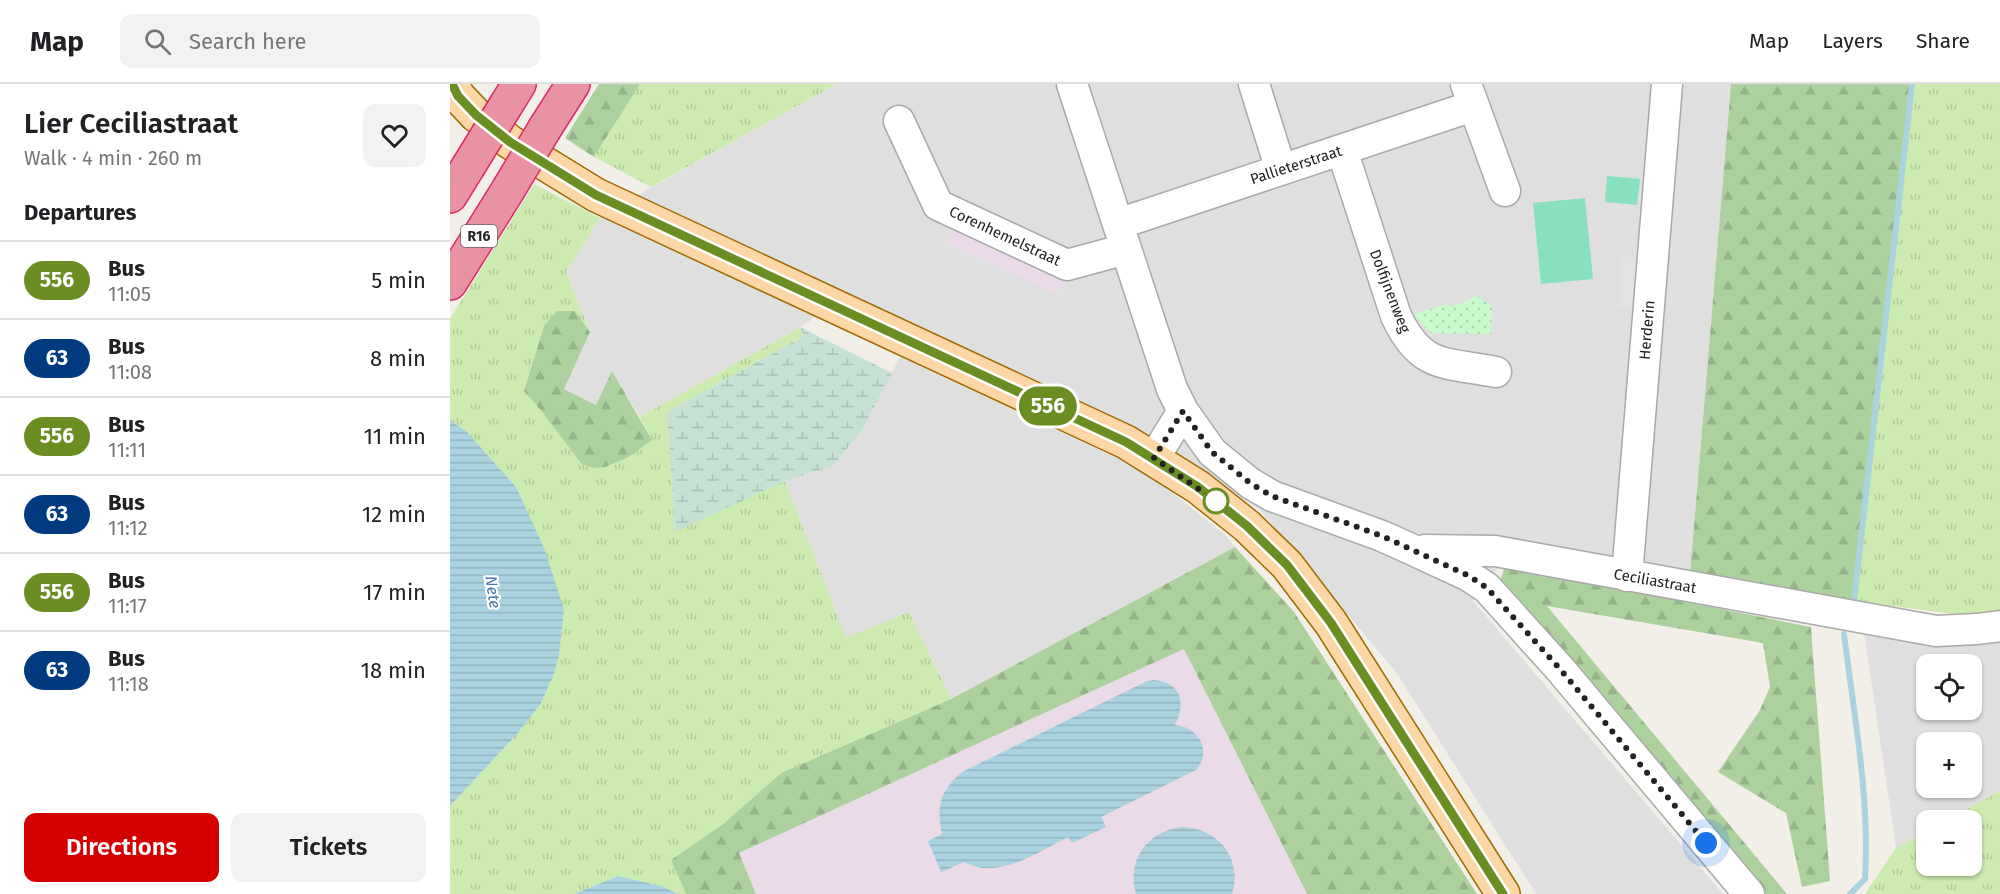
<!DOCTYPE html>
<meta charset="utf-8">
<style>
:root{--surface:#fff;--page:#f2f2f2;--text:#202124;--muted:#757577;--line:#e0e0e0;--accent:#d40000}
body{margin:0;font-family:"Fira Sans",sans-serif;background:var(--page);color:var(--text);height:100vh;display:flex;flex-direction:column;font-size:22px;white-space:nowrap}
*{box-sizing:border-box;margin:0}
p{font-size:20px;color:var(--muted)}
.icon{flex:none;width:33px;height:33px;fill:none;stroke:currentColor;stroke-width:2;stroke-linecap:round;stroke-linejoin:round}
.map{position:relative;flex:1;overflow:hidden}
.details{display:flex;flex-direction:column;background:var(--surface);width:450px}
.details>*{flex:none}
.badge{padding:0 12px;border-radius:20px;font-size:21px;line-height:39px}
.tools{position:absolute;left:1466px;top:570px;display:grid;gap:12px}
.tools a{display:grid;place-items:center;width:66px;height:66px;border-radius:12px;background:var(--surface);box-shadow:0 2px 4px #0004;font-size:30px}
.you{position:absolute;width:30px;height:30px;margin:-15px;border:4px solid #fff;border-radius:50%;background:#1a73e8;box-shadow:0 0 0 9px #1a73e833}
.map>.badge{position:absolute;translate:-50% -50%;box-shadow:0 0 0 3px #fff}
h2{padding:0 24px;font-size:22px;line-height:54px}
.round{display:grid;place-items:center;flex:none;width:63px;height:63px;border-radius:12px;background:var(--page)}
.head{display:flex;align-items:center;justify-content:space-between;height:102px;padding:0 24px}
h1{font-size:28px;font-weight:600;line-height:45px}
.cta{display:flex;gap:12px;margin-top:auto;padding:12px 24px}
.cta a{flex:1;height:69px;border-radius:12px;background:var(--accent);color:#fff;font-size:24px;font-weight:600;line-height:69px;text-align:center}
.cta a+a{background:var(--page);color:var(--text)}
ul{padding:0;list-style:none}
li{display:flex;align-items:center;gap:18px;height:78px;padding:0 24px;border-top:2px solid var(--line)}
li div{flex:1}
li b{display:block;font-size:22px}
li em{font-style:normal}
li .badge{min-width:66px;font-weight:700;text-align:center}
header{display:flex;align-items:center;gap:36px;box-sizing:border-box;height:84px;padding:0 30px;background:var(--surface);border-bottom:2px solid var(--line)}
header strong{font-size:28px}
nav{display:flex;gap:33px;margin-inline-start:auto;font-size:21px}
.search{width:420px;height:54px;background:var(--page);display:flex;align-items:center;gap:15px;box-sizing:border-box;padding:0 21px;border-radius:12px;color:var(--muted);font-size:22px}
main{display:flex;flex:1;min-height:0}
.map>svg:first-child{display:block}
</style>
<header>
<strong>Map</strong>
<div class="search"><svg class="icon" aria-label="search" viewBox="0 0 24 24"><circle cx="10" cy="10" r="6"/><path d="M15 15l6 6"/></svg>Search here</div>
<nav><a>Map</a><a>Layers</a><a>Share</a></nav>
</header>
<main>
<section class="details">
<div class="head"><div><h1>Lier Ceciliastraat</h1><p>Walk · 4 min · 260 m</p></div><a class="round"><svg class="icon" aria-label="heart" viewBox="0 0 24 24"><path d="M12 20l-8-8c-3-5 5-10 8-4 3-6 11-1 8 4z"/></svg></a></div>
<h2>Departures</h2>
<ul>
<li><span class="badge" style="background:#6b8e23;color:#fff">556</span><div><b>Bus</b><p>11:05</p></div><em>5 min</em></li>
<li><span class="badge" style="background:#003b80;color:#fff">63</span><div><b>Bus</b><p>11:08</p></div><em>8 min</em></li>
<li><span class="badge" style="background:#6b8e23;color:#fff">556</span><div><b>Bus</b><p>11:11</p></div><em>11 min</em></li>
<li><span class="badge" style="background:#003b80;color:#fff">63</span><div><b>Bus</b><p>11:12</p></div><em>12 min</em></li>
<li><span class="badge" style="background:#6b8e23;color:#fff">556</span><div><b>Bus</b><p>11:17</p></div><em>17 min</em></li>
<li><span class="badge" style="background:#003b80;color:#fff">63</span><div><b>Bus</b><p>11:18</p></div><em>18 min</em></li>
</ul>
<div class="cta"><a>Directions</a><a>Tickets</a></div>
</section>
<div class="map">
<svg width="1550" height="810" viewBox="0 0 1550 810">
<defs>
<pattern id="grass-tufts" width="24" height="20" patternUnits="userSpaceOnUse" patternTransform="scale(1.5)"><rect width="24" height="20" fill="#cdebb0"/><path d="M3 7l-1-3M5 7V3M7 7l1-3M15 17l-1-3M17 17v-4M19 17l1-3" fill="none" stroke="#b0c997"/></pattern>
<pattern id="forest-firs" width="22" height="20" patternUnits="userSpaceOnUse" patternTransform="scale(1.5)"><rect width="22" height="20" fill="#add19e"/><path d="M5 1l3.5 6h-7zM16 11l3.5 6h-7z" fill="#95b388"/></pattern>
<pattern id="wetland-marsh" width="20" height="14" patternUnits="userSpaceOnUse" patternTransform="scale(1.5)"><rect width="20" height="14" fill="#c6e0d4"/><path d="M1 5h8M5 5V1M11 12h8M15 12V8" fill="none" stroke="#aac0b6"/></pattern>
<pattern id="park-dots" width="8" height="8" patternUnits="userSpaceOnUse" patternTransform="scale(1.5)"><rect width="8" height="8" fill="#c8facc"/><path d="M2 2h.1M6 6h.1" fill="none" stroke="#acd6af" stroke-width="1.8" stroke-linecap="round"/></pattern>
<pattern id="water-rules" width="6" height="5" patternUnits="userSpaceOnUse" patternTransform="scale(1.5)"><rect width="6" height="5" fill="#aad3df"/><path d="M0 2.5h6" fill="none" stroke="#92b5bf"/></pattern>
</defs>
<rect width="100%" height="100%" fill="#f2efe9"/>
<path fill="#e0dfdf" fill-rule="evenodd" d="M 387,0 L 1281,0 L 1240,490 L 1064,461 L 1023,517 L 1273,810 L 1086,810 L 946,588 L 809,425 L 680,347 L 387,214 L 357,239 L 190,333 L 162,287 L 146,321 L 114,305 L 140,248 L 116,188 L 150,134 L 170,121 Z
M 450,273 L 684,382 L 719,406 L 774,450 L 785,463 L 501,615 L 459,528 L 396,555 L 335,397 L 383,382 L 413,345 Z
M 1413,541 L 1550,555 L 1550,707 L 1496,736 L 1476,736 L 1476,748 L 1446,764 ZM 1476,580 L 1521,580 L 1521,626 L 1476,626 ZM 1476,658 L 1521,658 L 1521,704 L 1476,704 Z"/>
<path fill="#ebdbe8" d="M 506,138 L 616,190 L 607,210 L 498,159 Z
M 734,565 L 857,810 L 306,810 L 289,769 Z"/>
<path fill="url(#grass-tufts)" d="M 190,0 L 387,0 L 201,103 L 144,73 Z
M 1462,0 L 1550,0 L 1550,526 L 1527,533 L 1404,517 Z
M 84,100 L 150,134 L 116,188 L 140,248 L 125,227 L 94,242 L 74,307 L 93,329 L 202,356 L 190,333 L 350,243 L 354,252 L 217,328 L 225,447 L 335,397 L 396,554 L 459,528 L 501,615 L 331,689 L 273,740 L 221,776 L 236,810 L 229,810 L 211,802 L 168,792 L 124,810 L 0,810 L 0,722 L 67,650 L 90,621 L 103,593 L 109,572 L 114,526 L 66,403 L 17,348 L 0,336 L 0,235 Z
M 1550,707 L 1550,810 L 1415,810 L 1446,764 L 1476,748 L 1476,782 L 1521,782 L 1521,736 L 1496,736 Z"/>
<path fill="url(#forest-firs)" d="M 149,0 L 190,0 L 144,73 L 115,54 Z
M 1281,0 L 1462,0 L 1404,517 L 1240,490 Z
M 107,227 L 125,227 L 140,248 L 114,305 L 146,321 L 162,287 L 202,356 L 177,374 L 155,383 L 144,384 L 131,379 L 93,329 L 74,307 L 94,242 Z
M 785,463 L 844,528 L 1027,810 L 857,810 L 734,565 L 289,769 L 306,810 L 236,810 L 221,776 L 273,740 L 331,689 L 501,615 Z
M 1055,482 L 1361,543 L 1380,797 L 1352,803 L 1336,729 L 1268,688 L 1310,626 L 1320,603 L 1313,559 L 1097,522 L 1337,810 L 1310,810 L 1048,503 Z"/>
<path fill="url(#wetland-marsh)" d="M 350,243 L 442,289 L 413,345 L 383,382 L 335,397 L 225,448 L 217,328 L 354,252 Z"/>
<path fill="url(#park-dots)" d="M 1025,211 L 1042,222 L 1041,250 L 980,249 L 964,230 L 997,220 L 1002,223 L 1022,215 Z"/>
<path fill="#88e0be" d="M 1157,92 L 1190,95 L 1187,121 L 1155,118 Z
M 1135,114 L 1143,195 L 1091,200 L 1083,119 Z"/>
<path fill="#e2e2e2" d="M 1171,173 L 1190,174 L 1186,225 L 1167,222 Z"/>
<path fill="url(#water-rules)" d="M 0,336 L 17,348 L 66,403 L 95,466 L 114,526 L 109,572 L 103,593 L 90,621 L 67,650 L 0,722 Z
M 703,596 C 732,598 736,619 725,641 C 748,643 763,666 746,686 L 651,733 L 656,743 L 622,759 L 618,753 C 588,768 548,797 514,778 L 491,788 L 478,757 L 492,750 C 486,722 490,707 512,688 L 695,598 Z
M 732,743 C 768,744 793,774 782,810 L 686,810 C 676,776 698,747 732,743 Z
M 168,792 L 211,802 L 229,810 L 124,810 Z"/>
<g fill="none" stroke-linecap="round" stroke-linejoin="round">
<path stroke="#aad3df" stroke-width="6" d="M 1404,517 L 1462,0
M 1394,550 C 1404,631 1420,714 1415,795 L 1400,810"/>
<g stroke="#a9a9a9" stroke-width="33">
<path id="minor" d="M 622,0 L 722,305 L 733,327 L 762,368 L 800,399 L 822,412 L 932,452 L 963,466 L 1019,492 L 1037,504 L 1110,585 L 1299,810
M 804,0 L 831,86
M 1016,0 L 1055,107
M 449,37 L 488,121 L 617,181 L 676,165
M 892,66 L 946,232 C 971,285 994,278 1046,288
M 668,140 L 1023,22
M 704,374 L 733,327
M 975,466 L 1045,467 L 1486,547 L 1527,545 L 1550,542
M 1177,492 L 1217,0"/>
</g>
<g stroke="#a06b00" stroke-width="36">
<path id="major" d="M 2,0 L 8,12 L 26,31 L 60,58 L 146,111 L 676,358 L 748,403 L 797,442 L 837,481 L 881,539 L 1053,810"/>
</g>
<g stroke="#dc2a67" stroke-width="36">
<path id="highway" d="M 56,21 L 69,0
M 95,44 L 123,0
M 0,112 L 18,83
M 0,199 L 58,106"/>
</g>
<use href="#minor" stroke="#fff" stroke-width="30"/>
<use href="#major" stroke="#fcd6a4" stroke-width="33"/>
<use href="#highway" stroke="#e892a2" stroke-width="33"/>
<g stroke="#dc2a67" stroke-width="36" stroke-linecap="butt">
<path id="highway-bridge" d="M 18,83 L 56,21
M 58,106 L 95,44"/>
</g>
<use href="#highway-bridge" stroke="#e892a2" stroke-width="33"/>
</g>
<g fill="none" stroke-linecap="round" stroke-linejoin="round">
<g stroke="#fff" stroke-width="14">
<path id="line" d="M 2,0 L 8,12 L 26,31 L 60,58 L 146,111 L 676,358 L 748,403 L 797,442 L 837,481 L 881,539 L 1053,810"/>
</g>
<use href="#line" stroke="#6b8e23" stroke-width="9"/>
<path stroke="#222" stroke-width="6" stroke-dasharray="0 10.8" d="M 766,417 L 704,374 L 733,327 L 762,368 L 800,399 L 822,412 L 932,452 L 1019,492 L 1037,504 L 1110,585 L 1256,759"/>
</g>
<circle fill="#fff" stroke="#6b8e23" stroke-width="3" cx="766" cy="417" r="12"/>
<g text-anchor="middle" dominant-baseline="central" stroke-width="4.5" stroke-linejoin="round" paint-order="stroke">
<rect fill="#fff" stroke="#646464" stroke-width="1.5" x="11" y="141" width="36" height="22" rx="4.5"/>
<g font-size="14" font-weight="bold" fill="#222">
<text x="29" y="152">R16</text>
</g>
<g font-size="15" fill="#222" stroke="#fff">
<text transform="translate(846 81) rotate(-18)">Pallieterstraat</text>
<text transform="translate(555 152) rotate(25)">Corenhemelstraat</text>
<text transform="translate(940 207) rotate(69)">Dolfijnenweg</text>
<text transform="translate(1197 246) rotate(-85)">Herderin</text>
<text transform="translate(1205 497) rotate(10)">Ceciliastraat</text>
</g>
<g font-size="16" font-style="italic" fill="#4a7aab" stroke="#fff">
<text transform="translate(43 508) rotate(82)">Nete</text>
</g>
</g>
</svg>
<div class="tools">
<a><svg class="icon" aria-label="locate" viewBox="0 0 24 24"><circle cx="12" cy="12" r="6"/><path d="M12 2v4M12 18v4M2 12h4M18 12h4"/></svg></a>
<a>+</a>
<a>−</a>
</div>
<div class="you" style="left:1256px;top:759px"></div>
<b class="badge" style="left:598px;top:322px;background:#6b8e23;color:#fff">556</b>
</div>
</main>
